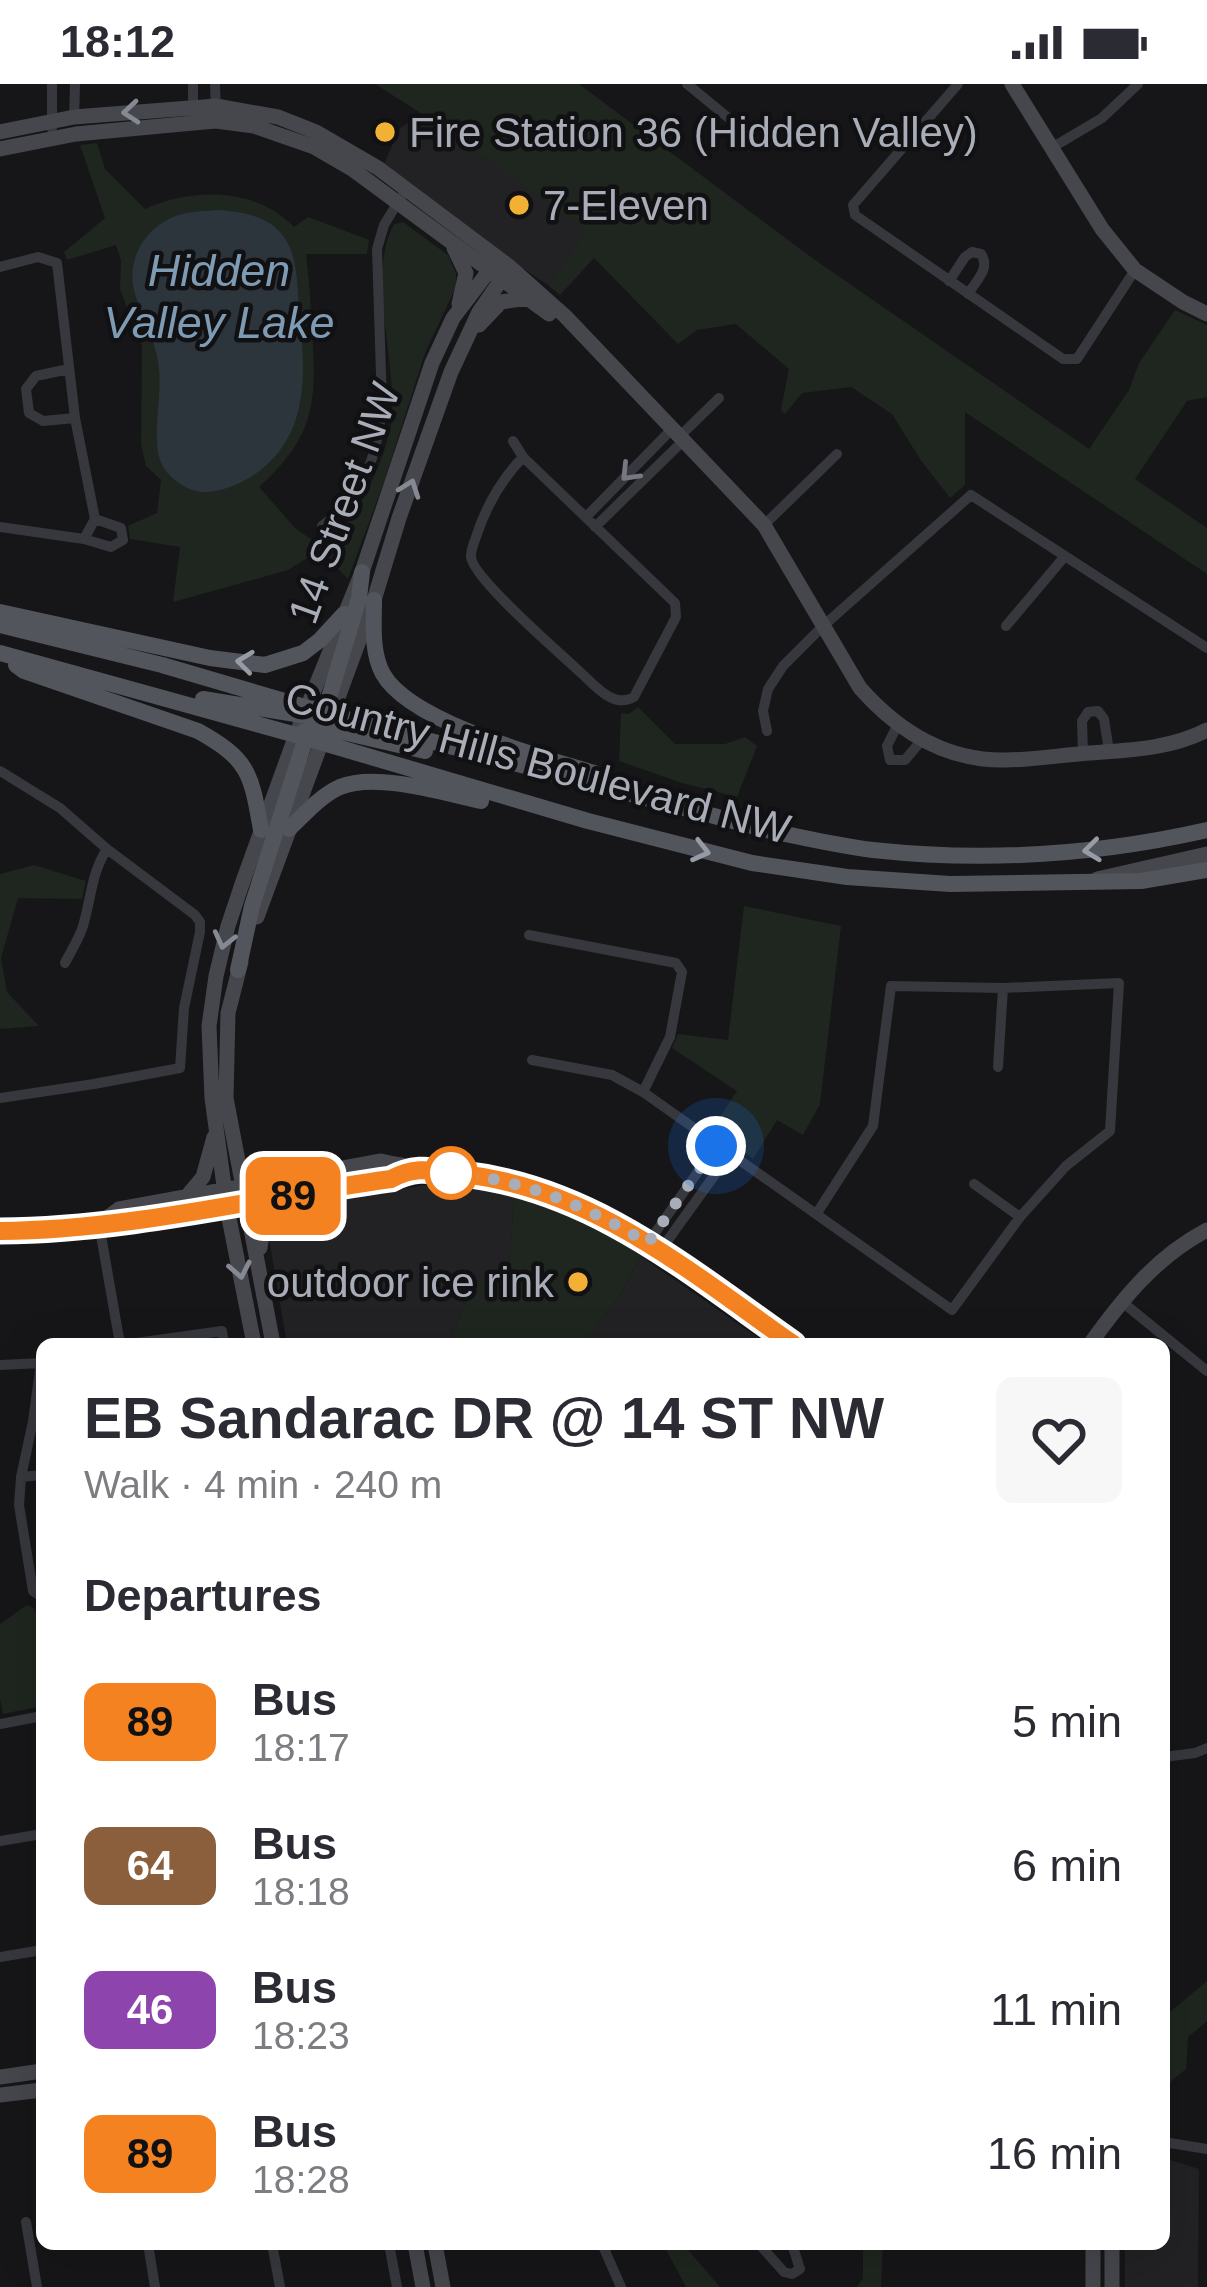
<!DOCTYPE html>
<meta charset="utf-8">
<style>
:root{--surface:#fff;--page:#f7f7f7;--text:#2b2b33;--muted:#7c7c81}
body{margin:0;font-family:Arial,sans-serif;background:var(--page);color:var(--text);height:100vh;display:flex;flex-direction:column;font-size:45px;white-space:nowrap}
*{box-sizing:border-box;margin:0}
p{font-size:39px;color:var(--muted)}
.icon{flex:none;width:66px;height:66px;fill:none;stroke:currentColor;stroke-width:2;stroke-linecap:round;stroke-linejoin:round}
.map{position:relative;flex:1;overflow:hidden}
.sheet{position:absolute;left:36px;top:1254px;width:1134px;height:912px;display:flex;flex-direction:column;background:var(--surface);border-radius:18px;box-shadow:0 12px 48px #0002}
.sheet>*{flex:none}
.badge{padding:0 24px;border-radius:18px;font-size:42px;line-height:78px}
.you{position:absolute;width:60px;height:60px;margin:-30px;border:9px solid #fff;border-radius:50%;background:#1a73e8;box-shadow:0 0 0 18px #1a73e833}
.map>.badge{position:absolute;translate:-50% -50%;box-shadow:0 0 0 6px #fff}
h2{padding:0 48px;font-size:45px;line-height:108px}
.round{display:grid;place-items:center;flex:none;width:126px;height:126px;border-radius:18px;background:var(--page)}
.head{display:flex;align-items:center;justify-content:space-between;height:204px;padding:0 48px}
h1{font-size:57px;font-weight:600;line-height:90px}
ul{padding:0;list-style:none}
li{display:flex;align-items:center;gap:36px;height:144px;padding:0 48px}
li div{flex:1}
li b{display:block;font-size:45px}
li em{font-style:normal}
li .badge{min-width:132px;font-weight:700;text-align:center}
.status{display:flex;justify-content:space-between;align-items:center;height:84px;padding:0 60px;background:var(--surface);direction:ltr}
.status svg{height:33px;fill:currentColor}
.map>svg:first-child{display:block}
</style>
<div class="status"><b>18:12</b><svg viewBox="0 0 49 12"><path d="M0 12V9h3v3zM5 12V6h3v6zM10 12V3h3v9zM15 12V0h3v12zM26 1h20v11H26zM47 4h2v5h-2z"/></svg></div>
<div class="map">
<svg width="1207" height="2203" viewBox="0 0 1207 2203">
<rect width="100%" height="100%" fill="#161618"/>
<path fill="#222225" d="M 419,32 L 427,33 L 588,147 L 548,201 L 484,158 L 383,82 L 400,44 Z
M 451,1100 L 515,1110 L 507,1201 L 475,1196 L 448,1260 L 287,1260 L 268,1149 L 270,1136 L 281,1124 L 332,1112 L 350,1114 L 424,1101 Z
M 641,1172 L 767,1260 L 585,1260 L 622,1207 Z
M 1164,2074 L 1199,2085 L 1198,2203 L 1125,2203 L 1125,2160 L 1164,2160 Z"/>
<path fill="#1e261f" d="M 375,0 L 579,0 L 815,176 L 1089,365 L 1129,306 L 1139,279 L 1175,226 L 1207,241 L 1207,313 L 1187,317 L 1135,395 L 1207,444 L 1207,490 L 965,328 L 965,401 L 950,414 L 920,375 L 892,330 L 851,303 L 802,309 L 785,330 L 781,326 L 789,285 L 736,240 L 697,246 L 678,260 L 594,174 L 560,211 L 548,201 L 587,147 L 427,33 Z
M 97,59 L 105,85 L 145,125 C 193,103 257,104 294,143 L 308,133 L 369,156 L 367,170 L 306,170 C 309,195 311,221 312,247 C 317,319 315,352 259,403 L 295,444 L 315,458 C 336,456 344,443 356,426 C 371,403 390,360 392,332 C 396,276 367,189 394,140 L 403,138 L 448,171 L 456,189 L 456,203 L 425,269 L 384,398 L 348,495 L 320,466 L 288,486 L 173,518 L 180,463 L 130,455 L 128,442 L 157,429 L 161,396 L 146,382 L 141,360 L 142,263 L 120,205 L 121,176 L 116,161 L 67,176 L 64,168 L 105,134 L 80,61 Z
M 638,623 L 675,660 L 725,660 L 745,653 L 757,662 L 737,713 L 682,699 L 619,677 L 621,629 L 629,630 Z
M 34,781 L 86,797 L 82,815 L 18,814 L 1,874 L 7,908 L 39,942 L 0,945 L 0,790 Z
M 744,822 L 841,842 L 820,1020 L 803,1051 L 777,1036 L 753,1075 L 712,1045 L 737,1007 L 672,964 L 678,950 L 728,956 Z
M 515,1110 L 551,1121 L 590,1137 L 641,1172 L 622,1207 L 585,1260 L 448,1260 L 475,1196 L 507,1200 Z
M 27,1521 L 35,1525 L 42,1570 L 42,1622 L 3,1630 L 0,1615 L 0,1540 Z
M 1207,1897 L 1207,1937 L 1188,1953 L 1186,1985 L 1164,2003 L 1164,1933 Z
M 663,2160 L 683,2160 L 720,2203 L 686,2203 Z
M 863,2160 L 883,2160 L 881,2203 L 857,2203 L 863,2194 Z"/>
<path fill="#2c353c" d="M 219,126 C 243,128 269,132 284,153 C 298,173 297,201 299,224 C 305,286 312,351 254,391 C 240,400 219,409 202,408 C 184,406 166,392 160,376 C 152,352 162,312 159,285 C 157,257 141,233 134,206 C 126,171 149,139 182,130 C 194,127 207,127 219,126 Z"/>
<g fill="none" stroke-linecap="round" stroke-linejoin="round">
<path stroke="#37383d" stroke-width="10" d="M 215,0 L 216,28
M 687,0 L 753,54
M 958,0 L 853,121 L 855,131 L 1063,275 L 1077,275 L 1135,186
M 193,27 L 193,0
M 74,35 L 75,0
M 52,45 L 52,0
M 1053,63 L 1102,34 L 1138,0
M 0,183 L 38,173 L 57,179 L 75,334 L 95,435 L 84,455
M 949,197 L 965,173 L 972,168 L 981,170 C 991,184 976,197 968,210
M 69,285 L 36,292 L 26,305 L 29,329 L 43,337 L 75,334
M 679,353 L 719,314
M 513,357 L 523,373 L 675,519 L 676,533 L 634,613 C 613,625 596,602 580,588 C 561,570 470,492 471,472 C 471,465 474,459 476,453 C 486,422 501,396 523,373
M 586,433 L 672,345
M 764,441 L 837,370
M 322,442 C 364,411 377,374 382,322 L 377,165 L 384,141 L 401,113
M 0,443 L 84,455 L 111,463 L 123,456 L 121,444 L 95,435
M 595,443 L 683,357
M 1006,542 L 1065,472
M 898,640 L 887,662 L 890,676 L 905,676 L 921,657
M 767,647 L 763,627 L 768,605 L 783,582 L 822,543 L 971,411 L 1207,564
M 1083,669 L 1082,637 L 1088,628 L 1098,627 L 1104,635 L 1109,667
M 0,687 L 60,724 L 107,765 L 195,831 L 200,838 L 200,848 L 184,924 L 180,984 L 94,1000 L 0,1014
M 529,851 L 676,879 L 682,888 L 670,953 L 643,1008
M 65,879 C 71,867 79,855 83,842 C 91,816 91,789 107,765
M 532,976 L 612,991 L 643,1008 L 952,1226 L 1020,1133 L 1066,1082 L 1110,1047 L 1119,899 L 1003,904 L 891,902 L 873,1042 L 817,1129
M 998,983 L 1003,904
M 974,1100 L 1020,1133
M 99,1140 L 120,1260
M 648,1159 L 716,1062
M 660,1167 L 729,1071
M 1121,1217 L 1207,1287
M 129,1260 L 222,1247 L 224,1260
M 41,1279 L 33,1337 L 21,1393 L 19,1421 L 33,1507 L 42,1513
M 0,1281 L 42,1279
M 21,1393 L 42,1391
M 0,1640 L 42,1632
M 1164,1673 L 1195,1669 L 1207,1664
M 0,1757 L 42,1750
M 0,1873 L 42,1866
M 1164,2058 L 1207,2065
M 26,2138 L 37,2203
M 148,2160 L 155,2203
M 272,2160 L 280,2203
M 389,2160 L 397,2203
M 602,2160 L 621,2203
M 759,2160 L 784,2188 L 792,2190 L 800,2185 L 792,2160"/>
<path stroke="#45474d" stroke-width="15" d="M 1012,0 L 1102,145 L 1135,186 L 1183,218 L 1207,230
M 0,48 L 74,33 L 216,22 L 278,33 L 316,48 L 378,84 L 510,183 L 565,232 L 764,441 L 860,604 C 898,647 945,677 1005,676 C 1033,676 1061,671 1089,669 C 1130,666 1170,665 1207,646
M 0,65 L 76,50 L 193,39 L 216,37 L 254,42 L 314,63 L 352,85 L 549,230
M 454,164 L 466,189 L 459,220
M 479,241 L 501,218 L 528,214
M 1097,795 L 1207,770
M 257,833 L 374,516 L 399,434 L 451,288 L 479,228 L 510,183
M 241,878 L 228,929 L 226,1014 L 273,1260
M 187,1112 L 203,1093 L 214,1053
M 99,1140 L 119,1125 L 381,1077 C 417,1086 454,1086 490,1093 C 507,1097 526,1103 543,1108 C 633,1134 717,1206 793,1260
M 0,1147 C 132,1145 260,1113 391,1095 L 411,1084
M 260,1164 L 265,1130 L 273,1115
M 254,1260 L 227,1124 L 212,1014 L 209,942 L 216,892 L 228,842 L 242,800 L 296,651 L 362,488 L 432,279 L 453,234 L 498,175
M 1090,1260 C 1123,1214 1156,1173 1207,1146
M 0,1993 L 42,1987
M 0,2011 L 42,2006
M 415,2160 L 423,2203
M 435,2160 L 443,2203
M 1093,2160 L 1093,2203
M 1112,2203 L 1112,2160"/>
<path stroke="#53555c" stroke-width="16" d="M 374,516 C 374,540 371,568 383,590 C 410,638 541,673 594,689
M 0,528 L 210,574 L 265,581 L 303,569 L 320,556 L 344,530
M 0,541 L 162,581 L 332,631 L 771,747 C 805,754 839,762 873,766 C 984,778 1097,771 1207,746
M 0,569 L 296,651 L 588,737 L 752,779 L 847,793 L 950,800 L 1141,797 L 1207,786
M 16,581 L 24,587 L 198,647 C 250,676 251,690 261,746
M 203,615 L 320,634
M 322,637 L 359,514 L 362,488
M 303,648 L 338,647 L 425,667
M 289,745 C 305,730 320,712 340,703 C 377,688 443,709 481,717
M 238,886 L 252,822 L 308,647"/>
</g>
<defs><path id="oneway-chevron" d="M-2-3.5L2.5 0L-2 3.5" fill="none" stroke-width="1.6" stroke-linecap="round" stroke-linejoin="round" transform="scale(3)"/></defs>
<g stroke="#858993">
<use href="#oneway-chevron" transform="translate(131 28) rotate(175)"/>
<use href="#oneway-chevron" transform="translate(410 404) rotate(-70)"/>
<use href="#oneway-chevron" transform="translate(224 856) rotate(104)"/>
<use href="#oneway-chevron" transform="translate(240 1186) rotate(79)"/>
</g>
<use stroke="#757881" href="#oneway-chevron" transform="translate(629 389) rotate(134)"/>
<g stroke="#979ba6">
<use href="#oneway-chevron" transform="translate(245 578) rotate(-173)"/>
<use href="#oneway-chevron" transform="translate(1092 766) rotate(173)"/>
<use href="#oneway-chevron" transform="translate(701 767) rotate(14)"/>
</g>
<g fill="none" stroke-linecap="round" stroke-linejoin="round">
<g stroke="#fff" stroke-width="27">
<path id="line" d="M 0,1147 C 132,1146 260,1113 391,1095 C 417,1081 433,1087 462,1090 C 592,1104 690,1188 793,1260"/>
</g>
<use href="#line" stroke="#f58220" stroke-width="18"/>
<path stroke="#a8adb8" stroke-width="12" stroke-dasharray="0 21.6" d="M 451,1089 C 525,1096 584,1121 648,1159 L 716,1062"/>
</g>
<g fill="#f2b134" stroke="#111113" stroke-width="4.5">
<circle cx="385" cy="48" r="12"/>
<circle cx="519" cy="121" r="12"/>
<circle cx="578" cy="1198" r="12"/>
</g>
<circle fill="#fff" stroke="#f58220" stroke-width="6" cx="451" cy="1089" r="24"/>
<g text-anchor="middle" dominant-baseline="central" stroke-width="9" stroke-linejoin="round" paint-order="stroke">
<g font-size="42" fill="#a8adb8" stroke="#111113" text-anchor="start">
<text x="409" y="48">Fire Station 36 (Hidden Valley)</text>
<text x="543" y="121">7-Eleven</text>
<text x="554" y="1198" text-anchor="end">outdoor ice rink</text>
</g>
<g font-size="42" fill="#a8adb8" stroke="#111113">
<text transform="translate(344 419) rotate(-70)">14 Street NW</text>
<text transform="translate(538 679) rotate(15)">Country Hills Boulevard NW</text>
</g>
<g font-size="45" font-style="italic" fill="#7f9bb3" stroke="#111113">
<text x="219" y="186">Hidden<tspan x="219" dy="52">Valley Lake</tspan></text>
</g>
</g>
</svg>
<div class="you" style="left:716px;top:1062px"></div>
<b class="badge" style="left:293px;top:1112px;background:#f58220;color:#111">89</b>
<section class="sheet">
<div class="head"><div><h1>EB Sandarac DR @ 14 ST NW</h1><p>Walk · 4 min · 240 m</p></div><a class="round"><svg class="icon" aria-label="heart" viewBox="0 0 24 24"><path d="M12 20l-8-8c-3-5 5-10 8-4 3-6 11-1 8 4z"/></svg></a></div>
<h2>Departures</h2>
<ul>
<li><span class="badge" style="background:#f58220;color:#111">89</span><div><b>Bus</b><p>18:17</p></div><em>5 min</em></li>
<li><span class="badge" style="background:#8b5e3c;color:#fff">64</span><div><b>Bus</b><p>18:18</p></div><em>6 min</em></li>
<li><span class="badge" style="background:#8e44ad;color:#fff">46</span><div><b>Bus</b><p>18:23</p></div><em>11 min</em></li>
<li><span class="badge" style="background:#f58220;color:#111">89</span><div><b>Bus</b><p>18:28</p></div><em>16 min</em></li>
</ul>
</section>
</div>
